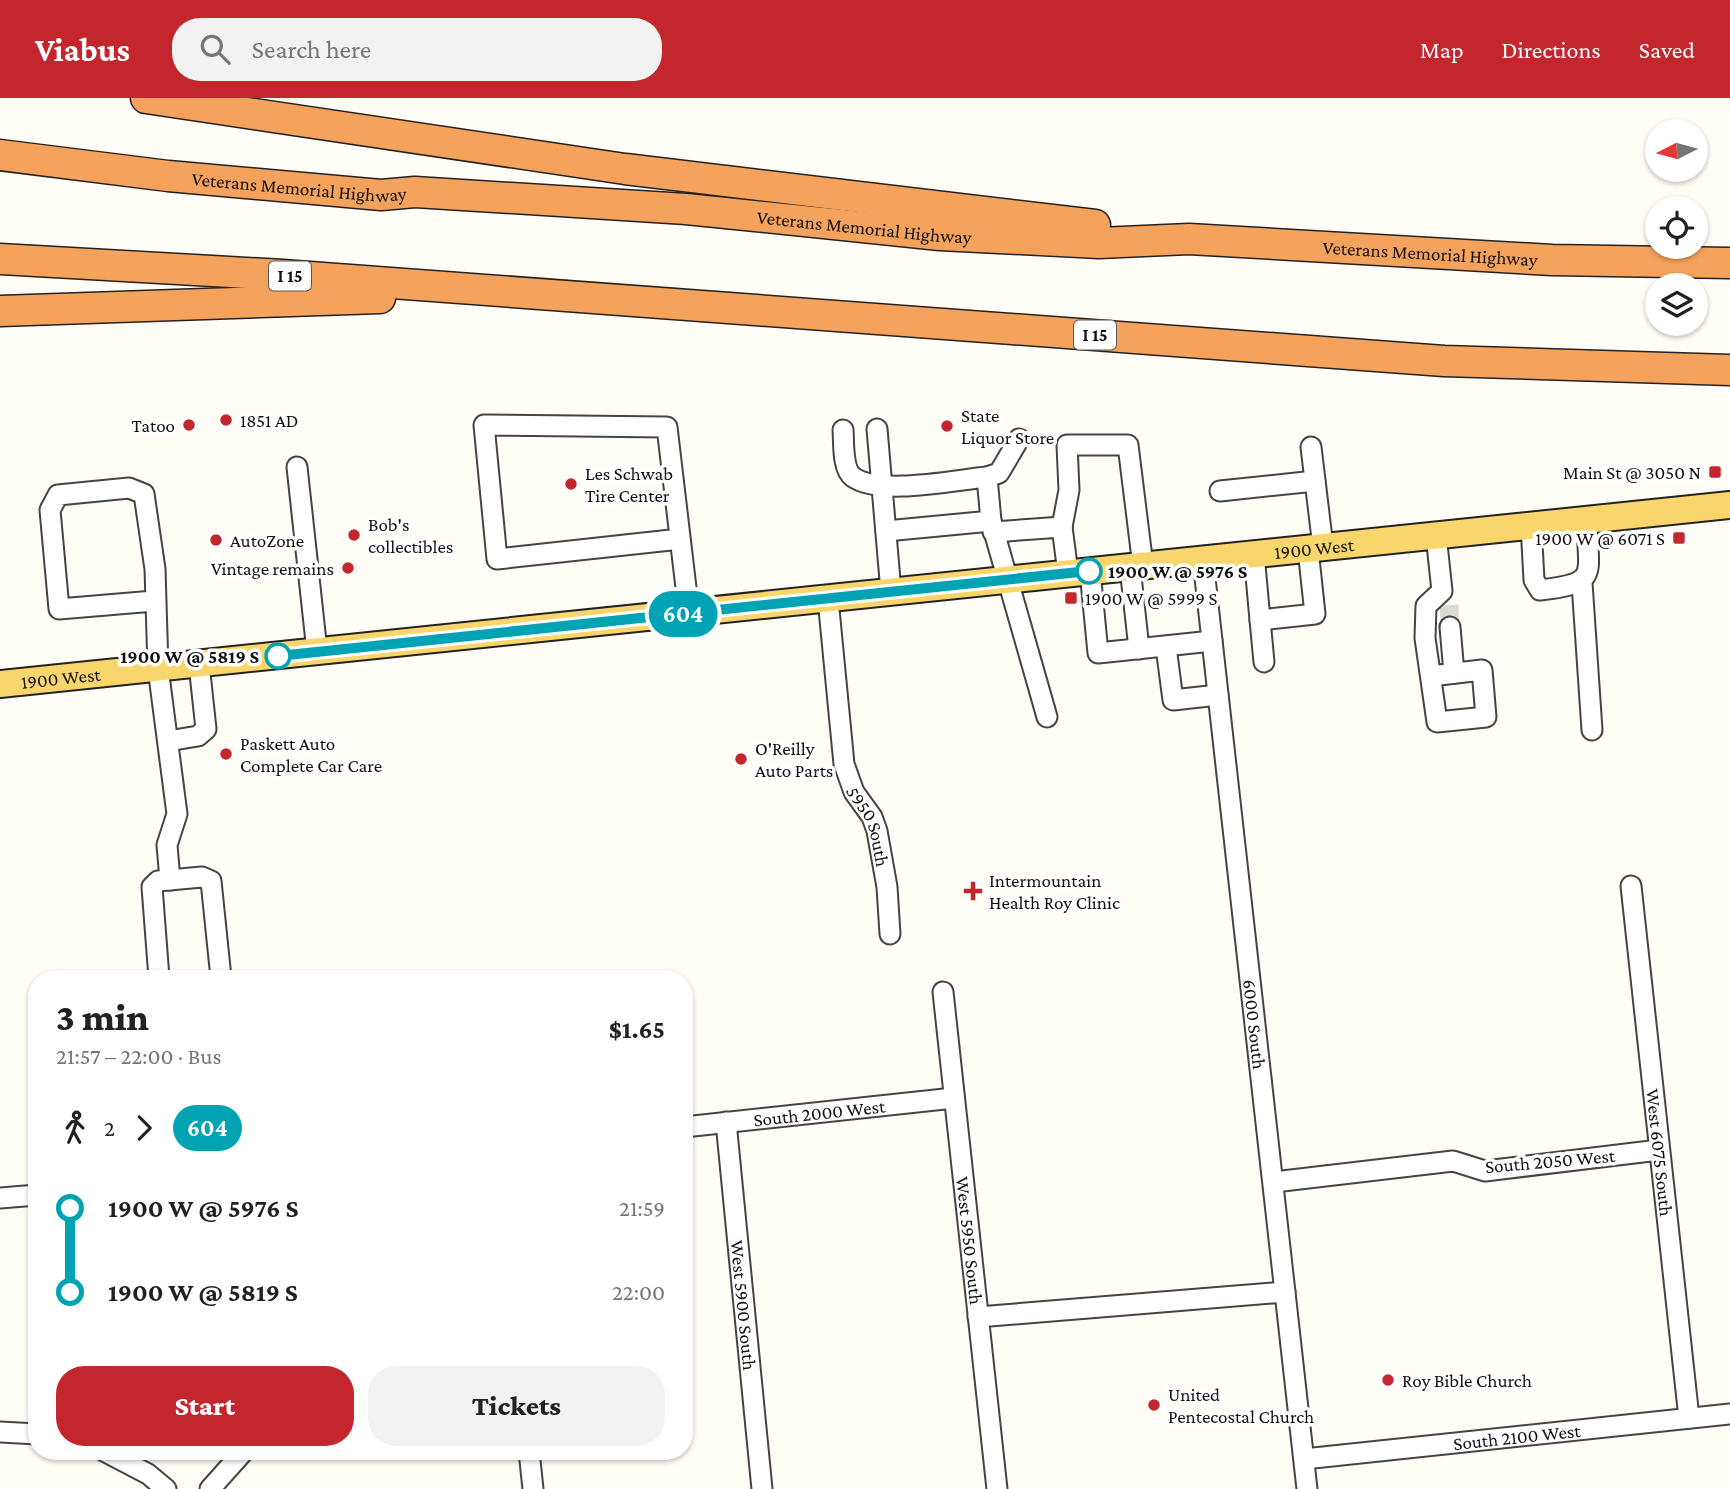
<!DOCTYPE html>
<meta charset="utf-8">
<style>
:root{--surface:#fff;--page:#f2f2f2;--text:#202124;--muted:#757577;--accent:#c4262e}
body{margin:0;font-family:"Crimson Pro",serif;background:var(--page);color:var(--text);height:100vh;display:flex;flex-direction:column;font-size:26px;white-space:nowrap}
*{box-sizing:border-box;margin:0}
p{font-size:23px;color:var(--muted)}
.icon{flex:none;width:38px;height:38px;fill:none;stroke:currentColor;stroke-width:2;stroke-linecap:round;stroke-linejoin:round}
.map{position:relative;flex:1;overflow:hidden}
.sheet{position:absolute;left:28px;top:872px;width:665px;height:490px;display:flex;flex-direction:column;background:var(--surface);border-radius:28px;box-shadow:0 2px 5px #0004}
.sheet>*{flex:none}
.badge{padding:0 14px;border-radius:23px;font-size:24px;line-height:46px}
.needle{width:46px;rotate:264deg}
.tools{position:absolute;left:1645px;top:21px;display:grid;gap:14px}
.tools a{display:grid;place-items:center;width:63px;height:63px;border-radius:50%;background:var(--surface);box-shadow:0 2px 5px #0004;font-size:35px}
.map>.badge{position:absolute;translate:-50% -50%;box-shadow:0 0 0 4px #fff}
.legs{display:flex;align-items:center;gap:10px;height:77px;padding:0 28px;font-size:23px}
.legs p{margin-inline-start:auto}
.overview{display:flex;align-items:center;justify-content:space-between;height:119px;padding:0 28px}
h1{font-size:38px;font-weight:800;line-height:52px}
.primary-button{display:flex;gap:14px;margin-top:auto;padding:14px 28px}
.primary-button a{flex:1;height:80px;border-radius:28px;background:var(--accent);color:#fff;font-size:28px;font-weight:800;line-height:80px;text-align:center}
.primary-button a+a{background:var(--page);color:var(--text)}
ul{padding:0 28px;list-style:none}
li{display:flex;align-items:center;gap:24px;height:84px;font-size:26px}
li i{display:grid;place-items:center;width:10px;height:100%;margin:0 9px;background:currentColor}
li i::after{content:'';width:18px;height:18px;margin:-9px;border:5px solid;border-radius:50%;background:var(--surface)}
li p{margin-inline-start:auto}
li:first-child i{background:linear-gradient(#0000 50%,currentColor 0)}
li:last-child i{background:linear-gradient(currentColor 50%,#0000 0)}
header{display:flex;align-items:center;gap:42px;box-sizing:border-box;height:98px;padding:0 35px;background:var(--accent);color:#fff}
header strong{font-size:33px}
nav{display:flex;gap:38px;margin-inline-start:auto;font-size:24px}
.search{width:490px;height:63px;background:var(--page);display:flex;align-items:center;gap:18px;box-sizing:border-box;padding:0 24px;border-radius:28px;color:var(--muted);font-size:26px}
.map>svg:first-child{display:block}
</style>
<header>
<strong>Viabus</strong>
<div class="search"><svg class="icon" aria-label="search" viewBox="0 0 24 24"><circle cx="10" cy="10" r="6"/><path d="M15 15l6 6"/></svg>Search here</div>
<nav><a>Map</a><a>Directions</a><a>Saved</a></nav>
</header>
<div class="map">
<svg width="1730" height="1391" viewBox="0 0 1730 1391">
<rect width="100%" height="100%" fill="#fffdf5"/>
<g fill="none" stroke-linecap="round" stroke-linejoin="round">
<path stroke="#dbdad3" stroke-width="19" stroke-dasharray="19 10" stroke-linecap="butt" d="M 1449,507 L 1450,529"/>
<g stroke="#444" stroke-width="23">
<g id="minor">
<path d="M 877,331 L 891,494"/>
<path d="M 843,332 C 844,344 842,371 853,379 C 880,398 954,382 987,379 L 991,423 L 886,433"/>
<path d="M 1311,349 L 1323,449"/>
<path d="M 297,369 L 317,553"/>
<path d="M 987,379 L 999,375 L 1019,341"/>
<path d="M 1220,393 L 1315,383"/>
<path d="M 991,423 L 1047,619"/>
<path d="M 1531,427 L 1534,482 L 1540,492 C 1602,485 1587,477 1587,421"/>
<path d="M 1062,429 L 1069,392 L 1067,347 L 1128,347 L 1143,468"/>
<path d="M 993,434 L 1062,429 L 1068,475"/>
<path d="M 680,441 L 497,461 L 484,327 L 667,329 L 689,515"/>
<path d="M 1254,456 L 1260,522 L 1315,516 L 1308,451"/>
<path id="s1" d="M 1203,462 L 1307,1391"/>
<path d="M 1130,469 L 1139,551"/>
<path d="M 1090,473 L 1098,555 L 1212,543"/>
<path d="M 1582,485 L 1592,632"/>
<path id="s2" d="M 828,501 L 844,666 L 854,694 L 872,719 L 877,733 L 887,789 L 890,836"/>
<path d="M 154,503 L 59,511 L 50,412 L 58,397 L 129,390 L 144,396 L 155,471 L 158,570 L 177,716 L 167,747 L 170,782"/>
<path d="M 1260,522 L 1264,564"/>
<path d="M 1450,529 L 1454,575"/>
<path d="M 1166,549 L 1173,602 L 1218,597"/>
<path d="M 1431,578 L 1482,572 L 1486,619 L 1437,624 L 1425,540 L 1426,508 L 1442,493 L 1436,437"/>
<path d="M 168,643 L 198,638 L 206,631 L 199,566"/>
<path id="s3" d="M 1631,788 L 1689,1320"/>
<path d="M 159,880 L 152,789 L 158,783 L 202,779 L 211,783 L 221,880"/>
<path id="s4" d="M 943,894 L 997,1391"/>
<path id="s5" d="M 726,1024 L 762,1391"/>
<path id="s6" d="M 684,1029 L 954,1000"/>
<path d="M 1274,1084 L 1453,1063 L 1485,1073 L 1659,1052"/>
<path d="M 0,1100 L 37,1097"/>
<path d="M 978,1219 L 1285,1194"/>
<path d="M 0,1334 L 37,1336"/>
<path d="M 104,1353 L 148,1376 L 166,1391"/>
<path d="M 529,1353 L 533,1391"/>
<path id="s7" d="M 1304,1361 L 1730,1316"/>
<path d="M 210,1391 L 244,1353"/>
</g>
</g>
<g stroke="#222" stroke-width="30">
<g id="major">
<path id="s8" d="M 0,586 L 1730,407"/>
</g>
</g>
<g stroke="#222" stroke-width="33">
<g id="highway">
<path d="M 146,0 L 625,71 L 1095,127"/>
<path id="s9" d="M 0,57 L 168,78 L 381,97 L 415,94 L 686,111 L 940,137 L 1099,145 L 1189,141 L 1552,162 L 1730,165"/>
<path d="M 0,161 L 283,177 L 1444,263 L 1730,272"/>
<path d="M 0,213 L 380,200"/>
</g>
</g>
<use href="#minor" stroke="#fff" stroke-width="19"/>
<use href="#major" stroke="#f9d66b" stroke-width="26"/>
<use href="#highway" stroke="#f5a25d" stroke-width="30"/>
</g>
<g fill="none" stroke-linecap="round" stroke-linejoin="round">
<g stroke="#fff" stroke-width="16">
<path id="line-1" d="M 278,558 L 1089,473"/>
</g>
<use href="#line-1" stroke="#00a3b4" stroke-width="10"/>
</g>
<g fill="#c4262e" stroke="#fff" stroke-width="2.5">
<circle cx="226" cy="322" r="7"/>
<circle cx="189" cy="327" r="7"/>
<circle cx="947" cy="328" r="7"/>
<rect x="1708" y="367" width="14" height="14" rx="3.5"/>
<circle cx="571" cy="386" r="7"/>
<circle cx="354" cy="437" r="7"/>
<rect x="1672" y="433" width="14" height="14" rx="3.5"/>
<circle cx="216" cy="442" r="7"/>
<circle cx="348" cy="470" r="7"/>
<rect x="1064" y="493" width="14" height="14" rx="3.5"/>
<circle cx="226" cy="656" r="7"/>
<circle cx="741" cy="661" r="7"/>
<path d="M969.5 782.5h7v7h7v7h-7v7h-7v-7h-7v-7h7z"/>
<circle cx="1388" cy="1282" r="7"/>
<circle cx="1154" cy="1307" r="7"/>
</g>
<g fill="#fff" stroke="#00a3b4" stroke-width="3.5">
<circle cx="1089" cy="473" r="12"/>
<circle cx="278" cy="558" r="12"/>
</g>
<g text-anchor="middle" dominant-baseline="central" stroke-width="7" stroke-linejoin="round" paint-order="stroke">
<g fill="#fff" stroke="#585858" stroke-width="2">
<rect x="269" y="163.5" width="42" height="29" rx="5"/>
<rect x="1074" y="222.5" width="42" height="29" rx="5"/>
</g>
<g font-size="18" font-weight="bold" fill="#111">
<text x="290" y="178">I 15</text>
<text x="1095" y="237">I 15</text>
</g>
<g font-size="19" fill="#111" stroke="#fff">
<text stroke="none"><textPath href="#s9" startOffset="301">Veterans Memorial Highway</textPath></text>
<text stroke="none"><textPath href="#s9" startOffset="868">Veterans Memorial Highway</textPath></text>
<text stroke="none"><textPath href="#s9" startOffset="1435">Veterans Memorial Highway</textPath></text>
<text stroke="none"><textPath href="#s8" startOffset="1321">1900 West</textPath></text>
<text stroke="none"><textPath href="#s8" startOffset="61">1900 West</textPath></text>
<text stroke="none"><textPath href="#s2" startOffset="234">5950 South</textPath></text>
<text stroke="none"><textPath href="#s1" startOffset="467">6000 South</textPath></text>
<text stroke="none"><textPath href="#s6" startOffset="136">South 2000 West</textPath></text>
<text stroke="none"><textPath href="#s3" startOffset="268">West 6075 South</textPath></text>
<text transform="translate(1550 1063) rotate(-5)">South 2050 West</text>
<text stroke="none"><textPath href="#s4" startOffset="250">West 5950 South</textPath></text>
<text stroke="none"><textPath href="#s5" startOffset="184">West 5900 South</textPath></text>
<text stroke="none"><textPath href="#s7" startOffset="214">South 2100 West</textPath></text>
</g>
<g font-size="19" fill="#111" stroke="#fff" text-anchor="start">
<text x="961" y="317">State<tspan x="961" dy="22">Liquor Store</tspan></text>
<text x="240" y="322">1851 AD</text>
<text x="175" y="327" text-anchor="end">Tatoo</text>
<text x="1701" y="374" text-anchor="end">Main St @ 3050 N</text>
<text x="585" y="375">Les Schwab<tspan x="585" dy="22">Tire Center</tspan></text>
<text x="368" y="426">Bob's<tspan x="368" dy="22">collectibles</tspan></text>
<text x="1665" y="440" text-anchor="end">1900 W @ 6071 S</text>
<text x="230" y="442">AutoZone</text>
<text x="334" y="470" text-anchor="end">Vintage remains</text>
<text x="1085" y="500">1900 W @ 5999 S</text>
<text x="240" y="645">Paskett Auto<tspan x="240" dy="22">Complete Car Care</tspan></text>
<text x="755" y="650">O'Reilly<tspan x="755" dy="22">Auto Parts</tspan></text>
<text x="989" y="782">Intermountain<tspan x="989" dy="22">Health Roy Clinic</tspan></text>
<text x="1402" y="1282">Roy Bible Church</text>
<text x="1168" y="1296">United<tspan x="1168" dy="22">Pentecostal Church</tspan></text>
</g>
<g font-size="19" font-weight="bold" fill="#111" stroke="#fff" text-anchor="start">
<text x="1108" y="473">1900 W @ 5976 S</text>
<text x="259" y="558" text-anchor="end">1900 W @ 5819 S</text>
</g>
</g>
</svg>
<div class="tools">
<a><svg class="needle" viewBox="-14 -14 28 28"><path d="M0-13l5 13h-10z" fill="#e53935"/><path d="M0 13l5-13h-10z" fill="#757577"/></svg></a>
<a><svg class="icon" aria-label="locate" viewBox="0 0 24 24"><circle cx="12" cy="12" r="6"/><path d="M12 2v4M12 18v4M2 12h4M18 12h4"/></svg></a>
<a><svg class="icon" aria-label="layers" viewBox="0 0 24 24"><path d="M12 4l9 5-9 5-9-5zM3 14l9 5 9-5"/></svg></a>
</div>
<b class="badge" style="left:683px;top:516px;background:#00a3b4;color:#fff">604</b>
<section class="sheet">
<div class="overview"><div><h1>3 min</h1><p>21:57 – 22:00 · Bus</p></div><b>$1.65</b></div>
<div class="legs"><svg class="icon" aria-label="walk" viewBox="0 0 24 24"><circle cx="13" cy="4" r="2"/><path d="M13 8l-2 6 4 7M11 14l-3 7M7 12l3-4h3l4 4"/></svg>2<svg class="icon" aria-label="forward" viewBox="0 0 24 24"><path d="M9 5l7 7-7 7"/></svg><b class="badge" style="background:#00a3b4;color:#fff">604</b></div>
<ul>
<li><i style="color:#00a3b4"></i><b>1900 W @ 5976 S</b><p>21:59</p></li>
<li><i style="color:#00a3b4"></i><b>1900 W @ 5819 S</b><p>22:00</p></li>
</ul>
<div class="primary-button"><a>Start</a><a>Tickets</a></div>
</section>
</div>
